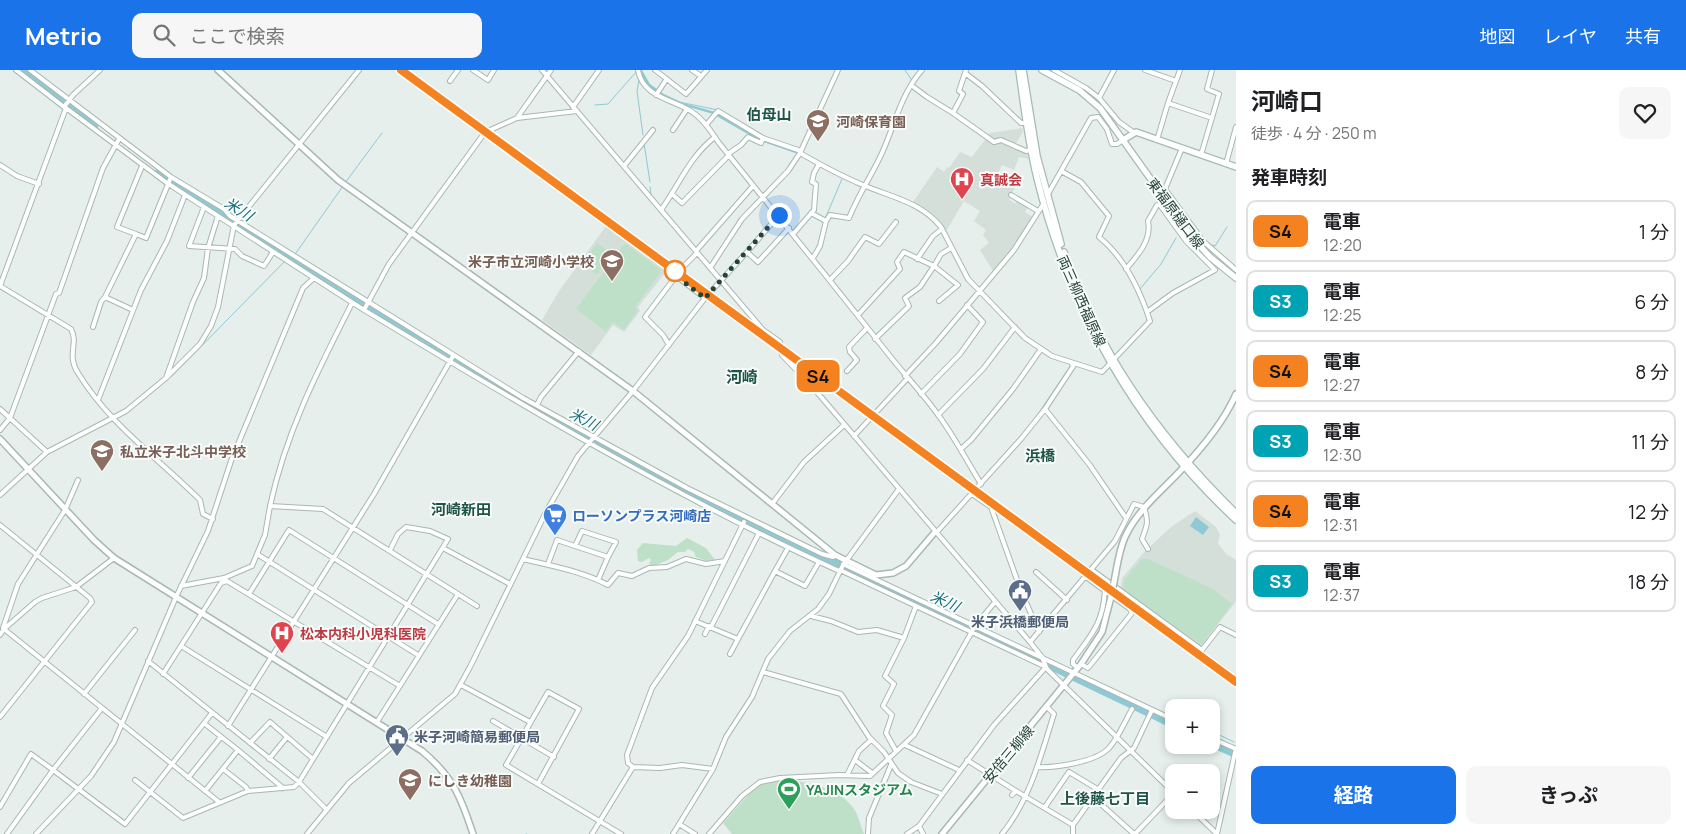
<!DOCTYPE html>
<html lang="ja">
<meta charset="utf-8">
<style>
:root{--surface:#fff;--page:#f6f6f6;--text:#202124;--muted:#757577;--line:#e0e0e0;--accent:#1a73e8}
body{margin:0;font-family:Manrope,"Noto Sans JP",sans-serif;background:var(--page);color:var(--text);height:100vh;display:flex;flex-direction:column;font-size:19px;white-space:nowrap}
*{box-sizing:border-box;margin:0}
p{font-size:16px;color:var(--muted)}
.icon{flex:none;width:28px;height:28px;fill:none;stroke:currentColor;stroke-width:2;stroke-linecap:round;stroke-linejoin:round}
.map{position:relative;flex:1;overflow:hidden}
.panel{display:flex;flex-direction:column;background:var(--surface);width:450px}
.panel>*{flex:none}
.badge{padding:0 10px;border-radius:8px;font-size:18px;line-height:32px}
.buttons{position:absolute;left:1165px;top:629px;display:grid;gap:10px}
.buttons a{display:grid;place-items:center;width:55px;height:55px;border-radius:10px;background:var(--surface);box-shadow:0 2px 8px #0003;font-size:25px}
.you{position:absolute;width:25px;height:25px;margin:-12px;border:4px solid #fff;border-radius:50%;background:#1a73e8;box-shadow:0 0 0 8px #1a73e833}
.map>.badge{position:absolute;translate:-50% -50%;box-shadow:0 0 0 2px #fff}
h2{padding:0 15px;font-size:19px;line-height:45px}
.round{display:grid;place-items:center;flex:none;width:52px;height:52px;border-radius:10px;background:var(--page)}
.headline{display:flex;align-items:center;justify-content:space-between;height:85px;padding:0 15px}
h1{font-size:24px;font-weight:700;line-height:38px}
.action{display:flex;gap:10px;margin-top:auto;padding:10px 15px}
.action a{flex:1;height:58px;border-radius:10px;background:var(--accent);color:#fff;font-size:20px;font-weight:700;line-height:58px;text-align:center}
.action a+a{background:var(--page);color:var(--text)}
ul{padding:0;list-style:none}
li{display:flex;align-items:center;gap:15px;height:62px;margin:0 10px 8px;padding:0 5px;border:2px solid var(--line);border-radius:10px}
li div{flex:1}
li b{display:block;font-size:19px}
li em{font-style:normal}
li .badge{min-width:55px;font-weight:700;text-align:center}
header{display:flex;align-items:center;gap:30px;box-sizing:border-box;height:70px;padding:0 25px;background:var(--accent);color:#fff}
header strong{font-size:24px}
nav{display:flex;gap:28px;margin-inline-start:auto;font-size:18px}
.search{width:350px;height:45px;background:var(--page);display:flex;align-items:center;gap:12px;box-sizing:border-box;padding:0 18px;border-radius:10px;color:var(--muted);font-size:19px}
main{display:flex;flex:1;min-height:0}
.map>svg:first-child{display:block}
</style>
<header>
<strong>Metrio</strong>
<div class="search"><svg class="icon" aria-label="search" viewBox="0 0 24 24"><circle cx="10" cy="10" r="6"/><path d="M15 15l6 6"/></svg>ここで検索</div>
<nav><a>地図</a><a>レイヤ</a><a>共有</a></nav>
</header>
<main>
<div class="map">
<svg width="1236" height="764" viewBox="0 0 1236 764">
<rect width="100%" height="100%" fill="#e6efeb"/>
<path fill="#d4dfda" d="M 1022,58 L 1023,62 L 1013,78 L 1027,84 L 1029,89 L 1019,87 L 1014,100 L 1002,95 L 998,103 L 1009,108 L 1012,104 L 1020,108 L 1009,129 L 1015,134 L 1017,132 L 1028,137 L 1025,142 L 1033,147 L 1021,168 L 993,201 L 980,180 L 989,173 L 983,165 L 986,160 L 974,151 L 980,141 L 964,131 L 945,163 L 940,153 L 913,132 L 937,97 L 944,102 L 947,97 L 949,98 L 960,82 L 972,87 L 990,63 Z
M 606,156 L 663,198 L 665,203 L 638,237 L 640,241 L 624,262 L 613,255 L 591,285 L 542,250 L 559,221 Z
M 1195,441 L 1216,457 L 1220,465 L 1218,473 L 1226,484 L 1236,490 L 1236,532 L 1200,576 L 1120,519 L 1122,508 L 1145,481 L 1171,457 Z"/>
<path fill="#bfe0c8" d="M 597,173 L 612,184 L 598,203 L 595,204 L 583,192 Z
M 625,173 L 660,199 L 660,203 L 635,237 L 638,240 L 624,260 L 613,252 L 606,262 L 576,239 Z
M 687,468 L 706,478 L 715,490 L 707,491 L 696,487 L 694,482 L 688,479 L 685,482 L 678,482 L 668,490 L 653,496 L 649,494 L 651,490 L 649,488 L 642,492 L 638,491 L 637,480 L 643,473 L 676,476 Z
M 1142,489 L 1148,489 L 1213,519 L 1232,534 L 1202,575 L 1123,519 L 1124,510 Z
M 781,710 C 803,710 836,717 851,735 C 858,742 860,755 864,764 L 732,764 L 723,753 L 756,716 Z"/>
<path fill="#8ec9d4" d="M 639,0 L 642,0 L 650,14 L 664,24 L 683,33 L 719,43 L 761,67 L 799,81 L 832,102 L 899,129 L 860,117 L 798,84 L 758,70 L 713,44 L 679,34 L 651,20 L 643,11 Z
M 1196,447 L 1209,457 L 1203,465 L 1190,456 Z"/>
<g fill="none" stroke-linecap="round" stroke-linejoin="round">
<path stroke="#8ec9d4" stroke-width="1" d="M 905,0 L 917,18
M 639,10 L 637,21 L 643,65
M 931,27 L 941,33
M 679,32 L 718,40
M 943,34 L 951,39
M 595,35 L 608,34 L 637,1
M 644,73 L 650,112
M 345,113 L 382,63
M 650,117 L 651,124
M 825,149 L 842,109
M 1097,165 L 1101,158
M 1209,174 L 1215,176 L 1227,157
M 291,190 L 343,116
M 1140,219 L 1161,194 L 1176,168
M 171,307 L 288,188
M 1034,350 L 1071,295
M 1211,661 L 1234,672
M 526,764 L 527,764"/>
<path stroke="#8ec9d4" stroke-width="8" d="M 20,0 L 94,57
M 157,104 L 515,328 L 680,418 L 1174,655
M 1211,673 L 1236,684"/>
<g stroke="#a8b8b2" stroke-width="6">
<path id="minor" d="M 16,0 L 64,37 L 73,25 L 100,0
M 30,0 L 171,107 L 224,139 L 230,146 L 523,328 L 687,418 L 822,484 L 833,487 L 835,485
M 473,0 L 488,10 L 494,0
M 542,0 L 763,260 L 780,272 L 782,285 L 810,314 L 1030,572 L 1042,587 L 1047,599 L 1174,723
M 638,0 C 643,29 676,29 695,44 C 705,51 712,63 719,73 C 774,141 828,208 882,276 C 900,300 922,322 939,346 C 955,368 967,391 981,414
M 655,0 L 686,24 L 707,0
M 692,0 L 701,6
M 1054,0 L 1086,18 L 1099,28 L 1119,52 L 1133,62
M 1145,0 L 1176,11 L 1168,33 L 1212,48
M 965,3 L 982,16 L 1021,53 L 1025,53
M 450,11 L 458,0
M 1176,11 L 1180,0
M 911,15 L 927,27 L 953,43 L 963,24 L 959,21 L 966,0
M 656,25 L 666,10
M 1099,28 L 1114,0
M 573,37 L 599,0
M 66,38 L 167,113 L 314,208
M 953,43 L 994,72 L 1001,70 L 1026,81 L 1031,80
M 517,48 L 551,0
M 706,55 L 718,41 L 763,68 L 801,81
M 673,60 L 687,39
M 488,61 L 517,48 L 577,41
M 1157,70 L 1168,33
M 1182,78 L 1165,119 L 1203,171 L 1236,200
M 800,83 C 821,95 841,106 863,115 C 891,127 921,132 941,157 L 968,209 L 1025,268 L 1052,286 L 1102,302 L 1150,251 C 1140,220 1125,188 1099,167 L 1109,146 L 1081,112 L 1061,101
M 728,84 L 741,75 L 748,67 L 761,73 L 763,68
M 1201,85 L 1219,24 L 1207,19 L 1212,0
M 1226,94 L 1236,57
M 0,95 L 17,106 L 39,114
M 624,96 L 653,60
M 672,124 L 682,133 L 729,85
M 1048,124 L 1091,48 L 1098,47 L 1107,59 L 1112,74 L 1117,74 L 1123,70
M 1011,125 L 1038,141
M 204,137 L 189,176 L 235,179 L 242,186 L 264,196 L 273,182
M 661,140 C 679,115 690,86 715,67
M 811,143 L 826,151 L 820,176 L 813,188
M 779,145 L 747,182 L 758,192 L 789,158
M 826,151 L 830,145 L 849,148 C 858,125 872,105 882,83 C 895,54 901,24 922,0
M 794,163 L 814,140 L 816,114 L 812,112 L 814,103 L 819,94
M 136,164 L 117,157 L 142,96
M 696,181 L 753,116
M 917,189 L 933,166 L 942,159
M 682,198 L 697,183
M 710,198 L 742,149 L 788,101 L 800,83 L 838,0
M 1126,199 C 1138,185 1152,170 1148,151 L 1157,135 L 1160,135 L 1186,171 L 1215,200 L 1173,223 L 1147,242
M 830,210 L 848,191 L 865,167 L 879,174 L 896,152
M 0,216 L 71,259 C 79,274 66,284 78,303 C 109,354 159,389 200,430 L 203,444 L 213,449
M 0,216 L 66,38
M 105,227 L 136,164 L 146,168 L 171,107
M 939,231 L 958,215 L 934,196 L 941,184 L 951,178
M 364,240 C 518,333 675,427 839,501
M 858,245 L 900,199 L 897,192 L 904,182 L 934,196 L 920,217 L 905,228 L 909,236 L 875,269
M 93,257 L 101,232 L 105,227 L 133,240
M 669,275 L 663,265 L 645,247 L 676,206 L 705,228
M 847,301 L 857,290 L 850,282 L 849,277 L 867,258
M 905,306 L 935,274 L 1014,180 L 1044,133
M 166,308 L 193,232 L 204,208 L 208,178 L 218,146
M 921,324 L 960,284 L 983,252 L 967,235
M 98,330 L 141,220 L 167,171 L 185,125
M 537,335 L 541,327 L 579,281
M 0,339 L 47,382
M 1045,339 L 1089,394 L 1126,448
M 938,345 L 983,299 L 1015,257
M 0,360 L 10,348 L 56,224 L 59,223 L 103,98 L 119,69
M 854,366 L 907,309
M 961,379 L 971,370 L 1013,319 L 1041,279
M 972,424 L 991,437 L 1021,521 L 1039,562
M 0,425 L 47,382 L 126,341 L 166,308 L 200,274 L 211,256 L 218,237 L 234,155 L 359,0
M 772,434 L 804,392 L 844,355
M 270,436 C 286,362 318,300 352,233
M 0,455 L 90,528 L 92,532 L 0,647
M 936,463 L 1021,369 L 1045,339 L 1074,295 L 1072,294
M 575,476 L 582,461 L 616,472 L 608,487
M 443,478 L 510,514
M 788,478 L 775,501 L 805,516 L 819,492
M 114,488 L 76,517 L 42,528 L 35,532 L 4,559 L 219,732
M 523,489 C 552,496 581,501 608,515 L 618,503 L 632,506 L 649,498 L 667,497 L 686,489 L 706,494 L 725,491
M 548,494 L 557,470 L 608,487 L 598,510
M 843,494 L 1174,650
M 840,500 L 916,536
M 1092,500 L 1202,580 L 1220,557 L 1236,565
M 1036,502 L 1067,530
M 224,512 L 224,508 L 252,496 L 257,484
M 181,516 L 224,508
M 249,524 L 289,460 L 438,554
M 811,546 L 831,551 L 858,562 L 877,560 L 904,568 L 885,606 L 894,614 L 883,636 L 892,645 L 886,663 L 896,681
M 695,551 L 738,569 L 775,501
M 711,557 L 759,463
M 705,564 L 709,556
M 0,565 L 4,559 L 3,558 L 18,514 L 65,440 L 78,410
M 904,568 L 916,536 L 1046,597 L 994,655 L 919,756 L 907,764
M 1030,572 L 1115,471 L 1134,434 L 1144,437 C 1149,452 1147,456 1142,469 L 1148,479
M 181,576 L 327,667
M 730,584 L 738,569
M 418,585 L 257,484 L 265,465 L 270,436 L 323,439 L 477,536
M 148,591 L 299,712 L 327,740
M 1081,594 L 1088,598 L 1132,543 L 1130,539 L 1086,507
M 1078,598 L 1073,594 L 1073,590 C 1091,565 1103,554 1105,520
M 763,602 L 841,624 L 869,667 L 884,682 L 898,703 L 911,712 L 942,724
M 163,604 L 221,513 L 227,511 L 400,616
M 461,615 L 530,652
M 84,624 L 135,560
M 102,638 L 53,700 L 125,754 L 212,643
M 493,651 L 554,687
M 377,652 L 458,524
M 205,654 L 238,680
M 228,656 L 374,424 L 453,286
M 1211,668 L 1236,679
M 250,673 L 270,652 L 313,689
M 905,675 L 959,700
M 269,689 L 287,667
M 855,690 L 872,703
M 967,690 L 1016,721
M 633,697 L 660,698 L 682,695 L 713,699
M 1037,697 C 1055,698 1095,692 1108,679 C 1118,669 1125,651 1132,639
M 223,699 L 246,717 L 248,721
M 847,705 L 859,681 L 871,670
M 188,708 L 221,667
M 135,710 L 183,748 L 248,721 L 294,717 L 299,712 L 448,469 L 430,461 L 406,457 L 398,464 L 390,480
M 538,714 L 579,639 L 548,622 L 506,695 L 621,764
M 205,721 L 238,680 L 283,718
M 1012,725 L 1016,721 L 1073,755 L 1073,764
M 1093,727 L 1121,688 L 1134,678 L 1152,640
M 0,737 L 31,684 L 53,700 L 7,764
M 1045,737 L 1069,702 L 1099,720
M 1192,740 L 1217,764
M 679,754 L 695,764
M 1073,755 L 1093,727 L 1134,764
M 919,756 L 923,764
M 36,764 L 91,706 L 114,672 L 176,527 L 208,461 L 231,391 L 303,218 L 314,208 L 364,240 L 389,194 L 483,65
M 307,764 L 349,713 L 455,624 L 470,597 L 546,442 L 578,386 L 633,321 L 705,228 L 747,182
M 592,764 L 633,697 L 628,693 L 627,685 L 652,618 L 688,566 L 744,452
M 673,764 L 713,699 L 726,667 L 752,627 L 768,589 L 790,561 L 818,539 L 829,524 L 843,495 L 899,419
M 709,764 L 742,726 L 760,712 L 780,708 L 839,705 L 870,706 L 914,665 L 975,556 L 995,532
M 868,764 L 869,748 L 891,695
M 1002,764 C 1030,730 1041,685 1054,644 L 1047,637
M 1135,764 L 1174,723
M 1217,764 L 1236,678"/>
</g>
<g stroke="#a8b8b2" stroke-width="8">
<path id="tertiary" d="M 218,0 L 338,110 L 633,321 L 835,485 L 876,505 L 893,503 L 906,496 L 935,462
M 0,369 L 94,470 L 114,488 L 422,681 C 453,707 461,727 473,764
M 1114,512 C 1117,497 1119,480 1125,467 C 1138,439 1162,421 1182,399 C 1203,377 1224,351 1236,324
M 942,764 L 1081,594 L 1102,562 L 1111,527"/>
</g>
<g stroke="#a4bbb3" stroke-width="8">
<path id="secondary" d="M 1019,0 C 1024,36 1028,72 1037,108 C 1069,239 1137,358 1236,450
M 1023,0 L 1037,86 L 1061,174
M 1042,0 L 1079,20 L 1100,38 L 1192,167 L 1210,187 L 1236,208
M 1123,70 L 1136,62 L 1236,97
M 1064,182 C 1098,282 1161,370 1236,443"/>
</g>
<use href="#minor" stroke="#fff" stroke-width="4"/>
<use href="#tertiary" stroke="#fff" stroke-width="5"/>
<use href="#secondary" stroke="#fff" stroke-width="5.5"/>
<g stroke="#5f7d75" stroke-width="3">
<path id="rail" d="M 401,0 L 1236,611"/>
</g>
<use href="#rail" stroke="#f7fbf9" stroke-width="1" stroke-dasharray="4" stroke-linecap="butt"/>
<g stroke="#a8b8b2" stroke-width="8" stroke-linecap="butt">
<path id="tertiary-bridge" d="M 1111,527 L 1114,512"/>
</g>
<use href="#tertiary-bridge" stroke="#fff" stroke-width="5"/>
</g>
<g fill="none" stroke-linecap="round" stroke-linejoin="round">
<g stroke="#fff" stroke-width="11">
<path id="line" d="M 401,0 L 1236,612"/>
</g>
<use href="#line" stroke="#f58220" stroke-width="8"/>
<path stroke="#24423a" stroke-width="5" stroke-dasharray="0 9" d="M 675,201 L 676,206 L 705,228 L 779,145"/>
</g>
<defs>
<g id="school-pin" transform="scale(1.25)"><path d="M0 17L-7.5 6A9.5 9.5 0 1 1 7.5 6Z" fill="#8d6e63" stroke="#f7fbf9"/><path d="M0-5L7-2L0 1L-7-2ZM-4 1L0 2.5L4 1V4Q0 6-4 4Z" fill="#fff"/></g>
<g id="hospital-pin" transform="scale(1.25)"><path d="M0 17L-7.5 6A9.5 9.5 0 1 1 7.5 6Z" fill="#e0444e" stroke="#f7fbf9"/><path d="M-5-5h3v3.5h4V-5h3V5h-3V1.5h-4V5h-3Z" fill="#fff"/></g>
<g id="supermarket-pin" transform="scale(1.25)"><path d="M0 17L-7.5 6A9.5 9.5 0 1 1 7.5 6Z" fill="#3f7fe0" stroke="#f7fbf9"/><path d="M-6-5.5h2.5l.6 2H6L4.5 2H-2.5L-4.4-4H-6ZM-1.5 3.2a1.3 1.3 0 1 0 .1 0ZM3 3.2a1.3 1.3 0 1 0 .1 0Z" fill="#fff"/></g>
<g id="civic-pin" transform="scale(1.25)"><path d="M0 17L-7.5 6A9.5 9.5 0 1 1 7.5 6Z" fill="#5c6f8a" stroke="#f7fbf9"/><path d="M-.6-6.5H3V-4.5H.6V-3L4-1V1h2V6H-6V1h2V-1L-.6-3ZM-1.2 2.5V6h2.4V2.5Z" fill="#fff"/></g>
<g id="stadium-pin" transform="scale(1.25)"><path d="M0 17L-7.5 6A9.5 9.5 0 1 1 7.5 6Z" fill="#2e9e5b" stroke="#f7fbf9"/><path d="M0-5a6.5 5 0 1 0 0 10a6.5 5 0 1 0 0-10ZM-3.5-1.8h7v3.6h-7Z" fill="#fff"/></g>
</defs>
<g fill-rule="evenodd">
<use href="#school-pin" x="818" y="51"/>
<use href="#hospital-pin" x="962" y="109"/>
<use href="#school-pin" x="612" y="191"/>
<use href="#school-pin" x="102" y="381"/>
<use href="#supermarket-pin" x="555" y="445"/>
<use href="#civic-pin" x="1020" y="521"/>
<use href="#hospital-pin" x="282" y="563"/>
<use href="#civic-pin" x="397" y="666"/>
<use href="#school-pin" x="410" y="710"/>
<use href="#stadium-pin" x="789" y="719"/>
</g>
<circle fill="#fff" stroke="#f58220" stroke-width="2.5" cx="675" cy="201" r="10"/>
<g text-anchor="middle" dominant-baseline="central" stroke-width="4" stroke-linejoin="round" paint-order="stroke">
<g font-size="14" font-weight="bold" fill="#785e54" stroke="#f7fbf9" text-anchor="start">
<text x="836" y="51">河崎保育園</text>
<text x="594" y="191" text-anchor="end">米子市立河崎小学校</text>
<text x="120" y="381">私立米子北斗中学校</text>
<text x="428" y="710">にしき幼稚園</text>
</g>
<g font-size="14" font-weight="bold" fill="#be3a42" stroke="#f7fbf9" text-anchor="start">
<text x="980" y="109">真誠会</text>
<text x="300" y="563">松本内科小児科医院</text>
</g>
<g font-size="14" fill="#24423a" stroke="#f7fbf9">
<text transform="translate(1176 143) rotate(53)">東福原樋口線</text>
<text transform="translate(1082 231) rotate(66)">両三柳西福原線</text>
<text transform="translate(1008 684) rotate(-50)">安倍三柳線</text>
</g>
<g font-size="14" font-weight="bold" fill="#366cbe" stroke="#f7fbf9" text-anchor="start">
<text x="572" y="445">ローソンプラス河崎店</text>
</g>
<g font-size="14" font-weight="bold" fill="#4e5e75" stroke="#f7fbf9">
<text x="1020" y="551">米子浜橋郵便局</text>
<text x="414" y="666" text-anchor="start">米子河崎簡易郵便局</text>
</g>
<g font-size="14" font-weight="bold" fill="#27864d" stroke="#f7fbf9" text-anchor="start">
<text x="806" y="719">YAJINスタジアム</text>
</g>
<g font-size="15" font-weight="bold" fill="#1f5548" stroke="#f7fbf9">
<text x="769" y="44">伯母山</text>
<text x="1040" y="385">浜橋</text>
<text x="461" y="439">河崎新田</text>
<text x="1105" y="728">上後藤七丁目</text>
</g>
<g font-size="15" font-style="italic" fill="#1c6f80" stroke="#f7fbf9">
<text transform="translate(239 139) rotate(32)">米川</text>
<text transform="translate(584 349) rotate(28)">米川</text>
<text transform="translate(945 531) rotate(25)">米川</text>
</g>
<g font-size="16" font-weight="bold" fill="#1f5548" stroke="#f7fbf9">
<text x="742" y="307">河崎</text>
</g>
</g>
</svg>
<div class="buttons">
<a>+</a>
<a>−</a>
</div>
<div class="you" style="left:779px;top:145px"></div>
<b class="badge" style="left:818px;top:306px;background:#f58220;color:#111">S4</b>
</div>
<section class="panel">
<div class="headline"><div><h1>河崎口</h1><p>徒歩 · 4 分 · 250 m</p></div><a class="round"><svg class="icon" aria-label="heart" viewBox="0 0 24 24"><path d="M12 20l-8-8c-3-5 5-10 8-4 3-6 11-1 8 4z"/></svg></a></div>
<h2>発車時刻</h2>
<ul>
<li><span class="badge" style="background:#f58220;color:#111">S4</span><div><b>電車</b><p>12:20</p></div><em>1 分</em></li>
<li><span class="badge" style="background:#00a3b4;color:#fff">S3</span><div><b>電車</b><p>12:25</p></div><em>6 分</em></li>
<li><span class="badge" style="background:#f58220;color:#111">S4</span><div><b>電車</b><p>12:27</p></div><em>8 分</em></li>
<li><span class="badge" style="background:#00a3b4;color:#fff">S3</span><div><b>電車</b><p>12:30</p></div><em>11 分</em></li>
<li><span class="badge" style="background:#f58220;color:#111">S4</span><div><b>電車</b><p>12:31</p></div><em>12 分</em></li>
<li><span class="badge" style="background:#00a3b4;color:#fff">S3</span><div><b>電車</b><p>12:37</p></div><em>18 分</em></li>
</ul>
<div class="action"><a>経路</a><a>きっぷ</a></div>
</section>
</main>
